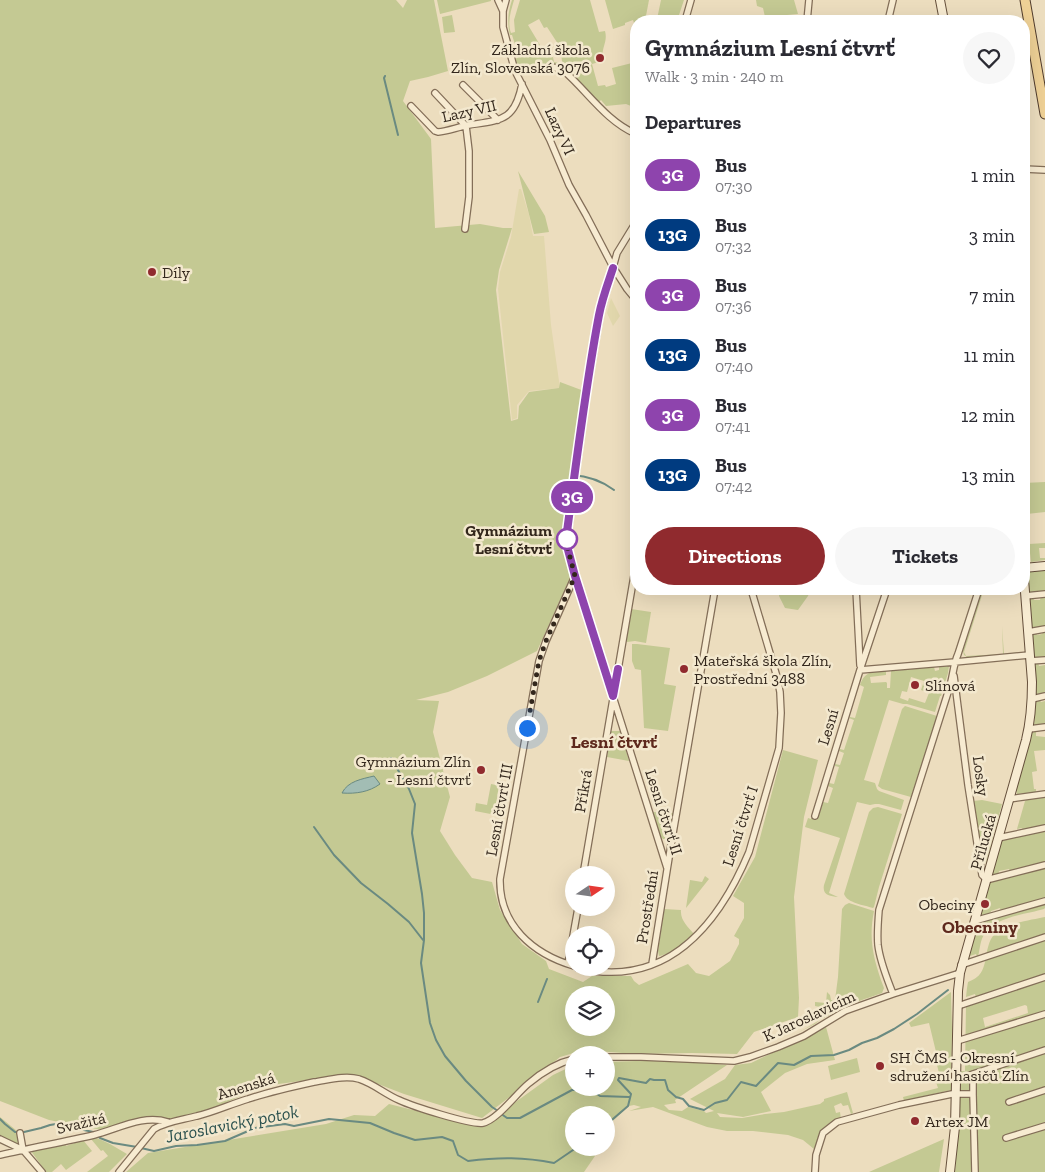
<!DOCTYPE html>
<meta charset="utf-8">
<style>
:root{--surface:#fff;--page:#f7f7f7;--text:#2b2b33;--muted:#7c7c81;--accent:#902a2e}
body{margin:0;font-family:"Zilla Slab",serif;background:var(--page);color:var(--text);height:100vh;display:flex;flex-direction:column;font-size:19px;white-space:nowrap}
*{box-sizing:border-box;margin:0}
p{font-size:16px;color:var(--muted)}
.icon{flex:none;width:28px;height:28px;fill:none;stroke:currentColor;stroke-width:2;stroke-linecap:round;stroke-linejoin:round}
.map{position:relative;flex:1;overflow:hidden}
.details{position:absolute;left:630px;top:15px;width:400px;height:580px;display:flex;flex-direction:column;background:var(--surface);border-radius:20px;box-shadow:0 5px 20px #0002}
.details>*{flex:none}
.badge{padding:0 10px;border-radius:16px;font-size:18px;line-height:32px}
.needle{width:32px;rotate:77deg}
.tools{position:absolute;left:565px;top:866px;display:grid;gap:10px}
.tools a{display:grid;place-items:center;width:50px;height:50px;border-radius:50%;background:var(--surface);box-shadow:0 5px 20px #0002;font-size:25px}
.you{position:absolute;width:25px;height:25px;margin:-12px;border:4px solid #fff;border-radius:50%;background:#1a73e8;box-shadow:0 0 0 8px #1a73e833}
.map>.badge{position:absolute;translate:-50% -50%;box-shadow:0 0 0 2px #fff}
h2{padding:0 15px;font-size:19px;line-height:45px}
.round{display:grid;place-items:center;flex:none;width:52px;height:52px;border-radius:26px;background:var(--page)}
.overview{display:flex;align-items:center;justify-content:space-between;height:85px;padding:0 15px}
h1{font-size:24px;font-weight:800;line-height:38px}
.cta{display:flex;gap:10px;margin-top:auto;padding:10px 15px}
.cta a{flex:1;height:58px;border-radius:30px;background:var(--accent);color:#fff;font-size:20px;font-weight:800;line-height:58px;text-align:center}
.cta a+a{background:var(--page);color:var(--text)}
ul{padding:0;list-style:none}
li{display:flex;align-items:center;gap:15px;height:60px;padding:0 15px}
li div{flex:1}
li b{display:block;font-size:19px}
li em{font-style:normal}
li .badge{min-width:55px;font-weight:700;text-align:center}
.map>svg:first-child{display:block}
</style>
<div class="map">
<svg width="1045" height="1172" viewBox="0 0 1045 1172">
<rect width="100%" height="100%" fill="#ecddbe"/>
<path fill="#e1d7ac" d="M 519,189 L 521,189 L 529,215 L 533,236 L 544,236 L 551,325 L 560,388 L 529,391 L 517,405 L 517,418 L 512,420 L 498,289 L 500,272 L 511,237 Z
M 611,298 L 620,316 L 613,326 L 607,313 Z"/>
<path fill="#c4c993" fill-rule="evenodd" d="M 0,0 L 396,0 L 403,8 L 407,0 L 434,0 L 448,71 L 428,77 L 410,81 L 403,101 L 431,139 L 435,228 L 480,224 L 503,228 L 512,228 L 499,270 L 496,290 L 511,421 L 518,419 L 519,406 L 529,392 L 559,388 L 560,382 L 584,391 L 562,543 L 570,578 L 537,651 L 487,676 L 448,692 L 416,700 L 439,701 L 433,732 L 450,797 L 440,831 L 455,855 L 472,878 L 492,882 L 500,910 L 522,944 L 546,961 L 549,969 L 583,982 L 592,976 L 631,976 L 634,981 L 639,985 L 688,964 L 696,973 L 709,976 L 730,961 L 739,944 L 739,939 L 734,936 L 744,918 L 744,903 L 733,896 L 755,857 L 783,750 L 818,760 L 804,817 L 794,897 L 799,998 L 798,1017 L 754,1032 L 737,1054 L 692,1053 L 635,1054 L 584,1050 L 560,1057 L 535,1078 L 482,1118 L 404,1094 L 352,1074 L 264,1086 L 195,1116 L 102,1130 L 49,1120 L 0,1101 ZM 574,995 L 606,995 L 606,1028 L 574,1028 Z
M 437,0 L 491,0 L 491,1 L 440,14 Z
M 512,0 L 514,0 C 511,11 507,21 511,33 L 515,32 L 514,20 L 520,0 L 590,0 L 599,32 L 605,31 C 608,42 601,48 603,58 L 598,60 L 599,62 L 592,64 L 598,86 L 605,85 L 606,87 L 616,84 L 612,68 L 636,62 L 636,108 L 626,104 L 606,106 L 601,100 L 598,103 L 567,70 L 563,68 L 560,47 L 547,27 L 544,28 L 539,19 L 528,25 L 540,45 L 535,49 L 538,53 L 552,52 L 554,62 L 559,63 L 559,66 C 545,63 529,71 516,66 L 515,59 L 519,57 L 512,35 L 510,35 C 507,22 508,12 512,0 Z
M 605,0 L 649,0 L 645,21 L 636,21 L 634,23 L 633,20 L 625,23 L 625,25 L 613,29 Z
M 661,0 L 684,0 L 677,21 L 659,21 L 659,19 L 657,19 Z
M 756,0 L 794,0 L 798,14 L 765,17 L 763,8 L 757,6 Z
M 452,15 L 455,32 L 444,33 L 442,17 Z
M 518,171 L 545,216 L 549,232 L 534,234 Z
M 1045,482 L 1045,512 L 1027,514 L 1024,483 Z
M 1045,543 L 1045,548 L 1039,548 L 1040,558 L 1045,558 L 1045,560 L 1031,562 L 1029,544 Z
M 1045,569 L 1045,593 L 1029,594 C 1028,590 1027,586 1027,582 C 1026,568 1035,570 1045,569 Z
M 779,589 L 811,589 L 808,596 L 798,610 L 785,608 L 779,596 Z
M 983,589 L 984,589 L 964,652 L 966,656 L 1003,654 L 1002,626 L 1004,654 L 1021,652 L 1021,653 L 968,658 L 964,655 L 963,651 Z
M 1045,595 L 1045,627 L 1032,629 L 1031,628 L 1029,599 L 1030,597 L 1033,598 L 1034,600 L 1040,600 L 1041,596 Z
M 631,609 L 651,612 L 646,643 L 635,641 L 627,642 L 626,638 Z
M 1045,630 L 1045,659 L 1034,658 L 1031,634 L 1036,633 L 1037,635 L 1042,634 L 1043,631 Z
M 632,644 L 637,644 L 670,648 L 664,684 L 676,686 L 668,731 L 644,728 L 641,670 L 635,669 L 632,661 Z
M 1038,662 L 1039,666 L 1045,665 L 1045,694 L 1037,695 L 1036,694 L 1034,663 Z
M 949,666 L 948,673 L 941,696 L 940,696 L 935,712 L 907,704 L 903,704 L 889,700 L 864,780 L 875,783 L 877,789 L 879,791 L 904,800 L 901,810 L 879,804 L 875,804 L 870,805 L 857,802 L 829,893 L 838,897 C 830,896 822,895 824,885 L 840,838 L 805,827 L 808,818 L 811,819 L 813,813 L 820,812 L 823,802 L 828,803 L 833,788 L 828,786 L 829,783 L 834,784 L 839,767 L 835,766 L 835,764 L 840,765 L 844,753 L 839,751 L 840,749 L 844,750 L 854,720 L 849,718 L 850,717 L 855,718 L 864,687 L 860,685 C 865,671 872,672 886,670 L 886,675 L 870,677 L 871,683 L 886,682 L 887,683 L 887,688 L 890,688 L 891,671 L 934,667 L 935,671 L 939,670 L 939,667 ZM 911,677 L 924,681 L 921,690 L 929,693 L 925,703 L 909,698 L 908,701 L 900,698 L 902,691 L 907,692 Z
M 1036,700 L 1040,700 L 1041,702 L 1045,701 L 1045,726 L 1034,726 Z
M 905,706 L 937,716 L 911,797 L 882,789 L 878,786 L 902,709 Z
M 1033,730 L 1036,730 L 1036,736 L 1045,737 L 1045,750 L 1034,751 L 1037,771 L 1032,772 L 1034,789 L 1036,789 L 1036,792 L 1018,794 L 1017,794 L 1016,790 Z
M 611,731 L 620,731 L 629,761 L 607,757 Z
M 491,784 L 506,787 L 501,816 L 475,811 L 476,803 L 487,805 Z
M 1045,797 L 1045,827 L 1023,830 L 1022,828 L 1017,829 L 1025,801 L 1028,799 Z
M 982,800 L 1002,804 L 986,862 L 983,864 L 973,801 Z
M 878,807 L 902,814 L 879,887 L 874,907 L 873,908 C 864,905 847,903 844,894 L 869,812 L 873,808 Z
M 652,812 L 674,813 L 670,836 L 667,839 L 663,839 L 660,836 Z
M 1045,830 L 1045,864 L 1010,871 L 1009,869 L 999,871 L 998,875 L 992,877 L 991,874 L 1002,840 Z
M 1045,866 L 1045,899 L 1001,911 L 1000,908 L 991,911 L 990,915 L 980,918 L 979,916 L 988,884 L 990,881 Z
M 705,876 L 709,879 L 686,908 L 690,880 L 702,882 Z
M 1045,902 L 1045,908 L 1044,909 C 1027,914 995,917 985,933 C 980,940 980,949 978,957 L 977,956 L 976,954 L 970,956 L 969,961 L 968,961 L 967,959 L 977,923 L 980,921 Z
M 849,903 L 874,911 C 868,940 874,961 884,988 L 882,993 C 865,999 849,1004 833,1013 C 820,1019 808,1028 795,1034 L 815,1024 L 830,1012 L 845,1005 L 842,1005 L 830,1009 L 815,1006 L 815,1002 L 826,1003 L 827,992 L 830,995 L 831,1000 L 835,1000 L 838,977 L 842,909 L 845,905 Z
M 664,909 L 681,910 C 680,920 688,927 694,934 C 687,942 669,955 659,956 L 658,951 Z
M 1045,917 L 1045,935 L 986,955 C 988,948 989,941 993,936 C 1001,924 1031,920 1045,917 Z
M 1045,938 L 1045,975 L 976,998 L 975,994 L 966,997 L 967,988 L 968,982 C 981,977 983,971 986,958 Z
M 1045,978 L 1045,1172 L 955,1172 L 960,1107 L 961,1071 L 965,1071 L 966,1005 ZM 1025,1005 L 1027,1006 L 1028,1013 L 985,1027 L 983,1018 Z
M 951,992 L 952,1029 L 951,1090 L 904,1101 L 903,1097 L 938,1088 L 936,1082 L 941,1081 L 936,1061 L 938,1060 L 929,1023 L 911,1027 L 909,1023 Z
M 826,1027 L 835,1060 L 807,1064 L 785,1073 L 761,1092 L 771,1111 L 743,1117 L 717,1113 L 720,1117 L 742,1118 L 765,1114 L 784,1112 L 820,1104 L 824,1101 L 824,1099 L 847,1092 L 853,1113 L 851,1114 L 848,1105 L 843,1106 L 841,1103 L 834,1106 L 836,1113 L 840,1112 L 841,1119 C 821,1125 823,1133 814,1149 L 803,1140 L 788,1135 L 753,1131 L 727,1131 L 707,1127 L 653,1107 L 629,1111 L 641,1107 L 634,1105 L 629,1106 L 606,1127 L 606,1115 L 574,1115 L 574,1148 L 592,1148 L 595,1156 L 584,1172 L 126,1172 L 148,1153 L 326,1124 L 354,1115 L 375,1116 L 389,1104 L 481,1127 L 553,1075 L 574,1065 L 574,1088 L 606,1088 L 606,1062 L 666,1060 L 727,1065 L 675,1100 L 676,1103 L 664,1105 L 669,1110 L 682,1111 L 688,1107 L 704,1111 L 706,1113 L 714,1111 L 690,1099 L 725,1079 L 735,1065 L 751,1063 Z
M 857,1058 L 860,1072 L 831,1080 L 828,1066 Z
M 0,1117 L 17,1131 L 18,1145 L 0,1138 Z
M 97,1138 L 110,1144 L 127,1154 L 109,1172 L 87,1172 L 108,1156 L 103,1150 L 101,1151 L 91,1139 Z
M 944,1139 L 939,1172 L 869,1172 Z
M 83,1140 L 92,1151 L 66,1170 L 61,1164 L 52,1172 L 46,1172 L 31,1151 L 65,1144 L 66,1146 Z"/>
<path fill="#a2bdb4" stroke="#6a8a81" d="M 374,776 L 380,784 C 369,792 356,794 342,793 C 348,781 362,779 374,776 Z"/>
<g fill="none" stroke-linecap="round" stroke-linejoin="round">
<path stroke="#6a8a81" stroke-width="2" d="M 385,76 L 384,78 L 398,135
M 565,531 L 572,475 C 588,476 602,481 614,490
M 564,543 L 565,551
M 391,758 L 409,789 L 415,804 L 412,833 L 422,894 L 424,913 L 424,940 L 421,963 L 430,1023 L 436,1040 L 445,1056 L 466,1081 L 492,1107 L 498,1111
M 314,827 L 334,855 L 361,883 L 388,904 L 409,922 L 423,940
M 538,1002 L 547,979
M 500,1113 L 507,1118 L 520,1118 L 572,1090 L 591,1090 L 600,1096 L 629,1097
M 0,1119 L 5,1124 L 15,1132 L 24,1132 L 41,1128 L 50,1125 L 56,1124 L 69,1129 L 84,1130 L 93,1132 L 100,1138 L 113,1143 L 137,1147
M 606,1125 L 628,1106 L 631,1094 L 618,1080 L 619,1078 L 646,1083 L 650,1079 L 654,1080 L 665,1080 L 668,1090 L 676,1097 L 683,1099 L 689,1106 L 704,1110 L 715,1103 L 727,1100 L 741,1082 L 756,1086 L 778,1063 L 794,1065 L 811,1056 L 834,1055 L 849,1050 L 862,1043 L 877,1038 L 894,1029 L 917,1014 L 948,990
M 141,1148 L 154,1151 L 176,1146 L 197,1145 L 225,1141 L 255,1128 L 285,1124 L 294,1126 L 329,1119 L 370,1123 L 394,1133 L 415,1140 L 442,1137 L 453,1141 L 458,1155 L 468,1161 C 499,1157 524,1157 554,1163 L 576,1148"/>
<g stroke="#836e58" stroke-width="8">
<path id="street" d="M 498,0 L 503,11
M 506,0 L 503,11 L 503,27 L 515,71 L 550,140 L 569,185 L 586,215 L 613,267 L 627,289 L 636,300
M 685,21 L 691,0
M 807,21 L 809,0
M 888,21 L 893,0
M 515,71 L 553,67 L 564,71 C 588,92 606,121 636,134
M 463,85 L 498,120
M 435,93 L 466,126 L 469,151 L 469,197 L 465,229
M 411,106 L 435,131 L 438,132 C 448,131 458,127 469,125 C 501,120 515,121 522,84
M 1024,169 L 1045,170
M 636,222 L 617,253 L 600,314 L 586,396 L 567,539 L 567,546 L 575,576 L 667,868
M 856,589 L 860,665
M 1025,596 L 1045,594
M 1028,632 L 1045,629
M 1030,661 L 1045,660
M 860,670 L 955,662 L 1029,655
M 954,676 L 968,785 L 982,875 L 986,879 L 990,879 L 1045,865
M 1032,699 L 1045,696
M 1029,729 L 1045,727
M 1009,799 L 1045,794
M 815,816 L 860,670 L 887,589
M 998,838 L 1045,828
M 583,875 L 636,564
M 974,921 L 1045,901
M 568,964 L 578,908
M 652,964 L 672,839 L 715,589
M 961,965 L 1045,937
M 574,966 C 533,954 499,925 500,879 L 539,661 L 546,641 L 575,576
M 578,968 C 666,989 718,926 749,852 L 779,748 L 781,713 L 780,692 L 777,677 L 751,589
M 893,994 C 887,978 880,962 878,945 C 877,934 878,922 879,910 L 949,689 C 953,678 953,665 958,654 L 979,589
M 958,1006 L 1045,977
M 957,1041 L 1045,1014
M 606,1057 L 641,1057 L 734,1061 L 750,1057 L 778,1047 L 804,1036 L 845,1011 L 893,994 L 960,973
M 967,1076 L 1045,1050
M 973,1094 L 973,1074
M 1009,1102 L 1045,1090
M 20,1133 L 23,1150
M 1006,1138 L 1045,1126
M 0,1139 L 23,1150 L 42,1172
M 0,1155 C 31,1148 63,1142 94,1135 C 118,1129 143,1114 168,1122
M 119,1172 L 154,1129 C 168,1121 182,1120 197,1116 C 214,1112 231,1104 248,1099 C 269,1092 291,1087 314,1082 C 328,1080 345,1075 359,1079 C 374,1084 385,1094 399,1100 C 412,1106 470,1125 483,1123 C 497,1120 516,1094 528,1084 C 542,1072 556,1063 574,1059
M 815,1172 L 816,1155 L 823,1133 L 837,1122 L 899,1105 L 952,1094 L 973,1094 L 975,1172"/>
</g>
<g stroke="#654f3b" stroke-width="10">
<path id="secondary" d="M 940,0 L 944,21
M 1024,568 L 1045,566
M 950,1172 L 955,1127 L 958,991 L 960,973 L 1026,740 C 1031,720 1032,702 1032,682 L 1024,579"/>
</g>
<g stroke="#513c2c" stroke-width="11">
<path id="primary" d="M 1025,0 L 1045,114"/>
</g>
<use href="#street" stroke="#f7ebd1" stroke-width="5.5"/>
<use href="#secondary" stroke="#f7ebd1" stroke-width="8"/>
<use href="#primary" stroke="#efd196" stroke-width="9"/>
</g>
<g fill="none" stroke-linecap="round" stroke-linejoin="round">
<g stroke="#fff" stroke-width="11">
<path id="line" d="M 613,268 C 608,283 602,299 599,315 C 585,389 576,465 566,539 L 567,546 L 575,576 L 613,696 L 618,669"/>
</g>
<use href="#line" stroke="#8e44ad" stroke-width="8"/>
<path stroke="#33271c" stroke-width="5" stroke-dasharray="0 9" d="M 527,728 L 539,661 L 546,641 L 575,576 L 567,546 L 567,539"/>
</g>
<g fill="#902a2e" stroke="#f3e8ce" stroke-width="2">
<circle cx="600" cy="58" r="5"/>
<circle cx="152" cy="272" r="5"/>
<circle cx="684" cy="669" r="5"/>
<circle cx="915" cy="685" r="5"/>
<circle cx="481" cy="770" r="5"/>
<circle cx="985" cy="904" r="5"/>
<circle cx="880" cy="1066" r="5"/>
<circle cx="915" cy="1121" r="5"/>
</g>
<circle fill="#fff" stroke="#8e44ad" stroke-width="2.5" cx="567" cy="539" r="10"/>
<g text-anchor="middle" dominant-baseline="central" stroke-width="5" stroke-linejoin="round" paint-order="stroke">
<g font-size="16" fill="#33271c" stroke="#f3e8ce" text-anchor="start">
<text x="590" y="49" text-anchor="end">Základní škola<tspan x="590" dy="18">Zlín, Slovenská 3076</tspan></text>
<text x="162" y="272">Díly</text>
<text x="694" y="660">Mateřská škola Zlín,<tspan x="694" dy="18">Prostřední 3488</tspan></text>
<text x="925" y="685">Slínová</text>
<text x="471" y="761" text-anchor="end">Gymnázium Zlín<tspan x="471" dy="18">- Lesní čtvrť</tspan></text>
<text x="975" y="904" text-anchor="end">Obeciny</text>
<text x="890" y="1057">SH ČMS - Okresní<tspan x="890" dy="18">sdružení hasičů Zlín</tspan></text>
<text x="925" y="1121">Artex JM</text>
</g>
<g font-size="16" fill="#33271c" stroke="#f3e8ce">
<text transform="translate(469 111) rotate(-13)">Lazy VII</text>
<text transform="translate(560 131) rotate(65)">Lazy VI</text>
<text transform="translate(828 727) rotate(-73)">Lesní</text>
<text transform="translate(981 776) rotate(82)">Losky</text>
<text transform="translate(583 791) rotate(-80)">Příkrá</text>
<text transform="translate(499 810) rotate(-80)">Lesní čtvrť III</text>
<text transform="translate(664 812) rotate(72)">Lesní čtvrť II</text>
<text transform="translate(740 826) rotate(-72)">Lesní čtvrť I</text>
<text transform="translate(983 842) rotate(-74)">Přílucká</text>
<text transform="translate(647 907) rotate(-81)">Prostřední</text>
<text transform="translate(809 1016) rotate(-25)">K Jaroslavicím</text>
<text transform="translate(246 1086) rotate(-17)">Anenská</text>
<text transform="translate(81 1123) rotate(-13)">Svažitá</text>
</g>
<g font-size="16" font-weight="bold" fill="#33271c" stroke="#f3e8ce" text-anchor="end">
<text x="552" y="530">Gymnázium<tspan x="552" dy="18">Lesní čtvrť</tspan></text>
</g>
<g font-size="18" font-weight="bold" fill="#5e291d" stroke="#f3e8ce">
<text x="614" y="742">Lesní čtvrť</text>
<text x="980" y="927">Obecniny</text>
</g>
<g font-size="18" font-style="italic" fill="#2c524f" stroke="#f3e8ce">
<text transform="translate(232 1124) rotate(-11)">Jaroslavický potok</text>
</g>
</g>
</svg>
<div class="tools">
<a><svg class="needle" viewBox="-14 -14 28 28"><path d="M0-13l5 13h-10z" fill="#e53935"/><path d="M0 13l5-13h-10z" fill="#7c7c81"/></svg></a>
<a><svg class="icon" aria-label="locate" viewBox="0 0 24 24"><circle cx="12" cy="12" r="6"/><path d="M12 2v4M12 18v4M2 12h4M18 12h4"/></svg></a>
<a><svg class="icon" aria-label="layers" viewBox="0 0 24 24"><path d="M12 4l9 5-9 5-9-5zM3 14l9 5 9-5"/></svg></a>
<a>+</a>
<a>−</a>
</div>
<div class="you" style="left:527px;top:728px"></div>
<b class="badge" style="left:572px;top:497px;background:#8e44ad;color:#fff">3G</b>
<section class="details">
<div class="overview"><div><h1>Gymnázium Lesní čtvrť</h1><p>Walk · 3 min · 240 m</p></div><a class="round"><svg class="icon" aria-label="heart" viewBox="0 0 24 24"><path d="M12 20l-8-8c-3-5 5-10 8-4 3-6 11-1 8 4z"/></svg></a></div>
<h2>Departures</h2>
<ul>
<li><span class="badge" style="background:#8e44ad;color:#fff">3G</span><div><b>Bus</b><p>07:30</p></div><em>1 min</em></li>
<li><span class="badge" style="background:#003b80;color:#fff">13G</span><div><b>Bus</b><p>07:32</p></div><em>3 min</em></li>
<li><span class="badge" style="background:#8e44ad;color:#fff">3G</span><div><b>Bus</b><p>07:36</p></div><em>7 min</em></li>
<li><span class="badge" style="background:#003b80;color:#fff">13G</span><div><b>Bus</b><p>07:40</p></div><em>11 min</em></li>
<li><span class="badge" style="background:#8e44ad;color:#fff">3G</span><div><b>Bus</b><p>07:41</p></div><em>12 min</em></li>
<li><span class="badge" style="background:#003b80;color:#fff">13G</span><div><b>Bus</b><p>07:42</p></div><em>13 min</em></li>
</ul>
<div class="cta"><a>Directions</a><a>Tickets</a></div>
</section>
</div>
